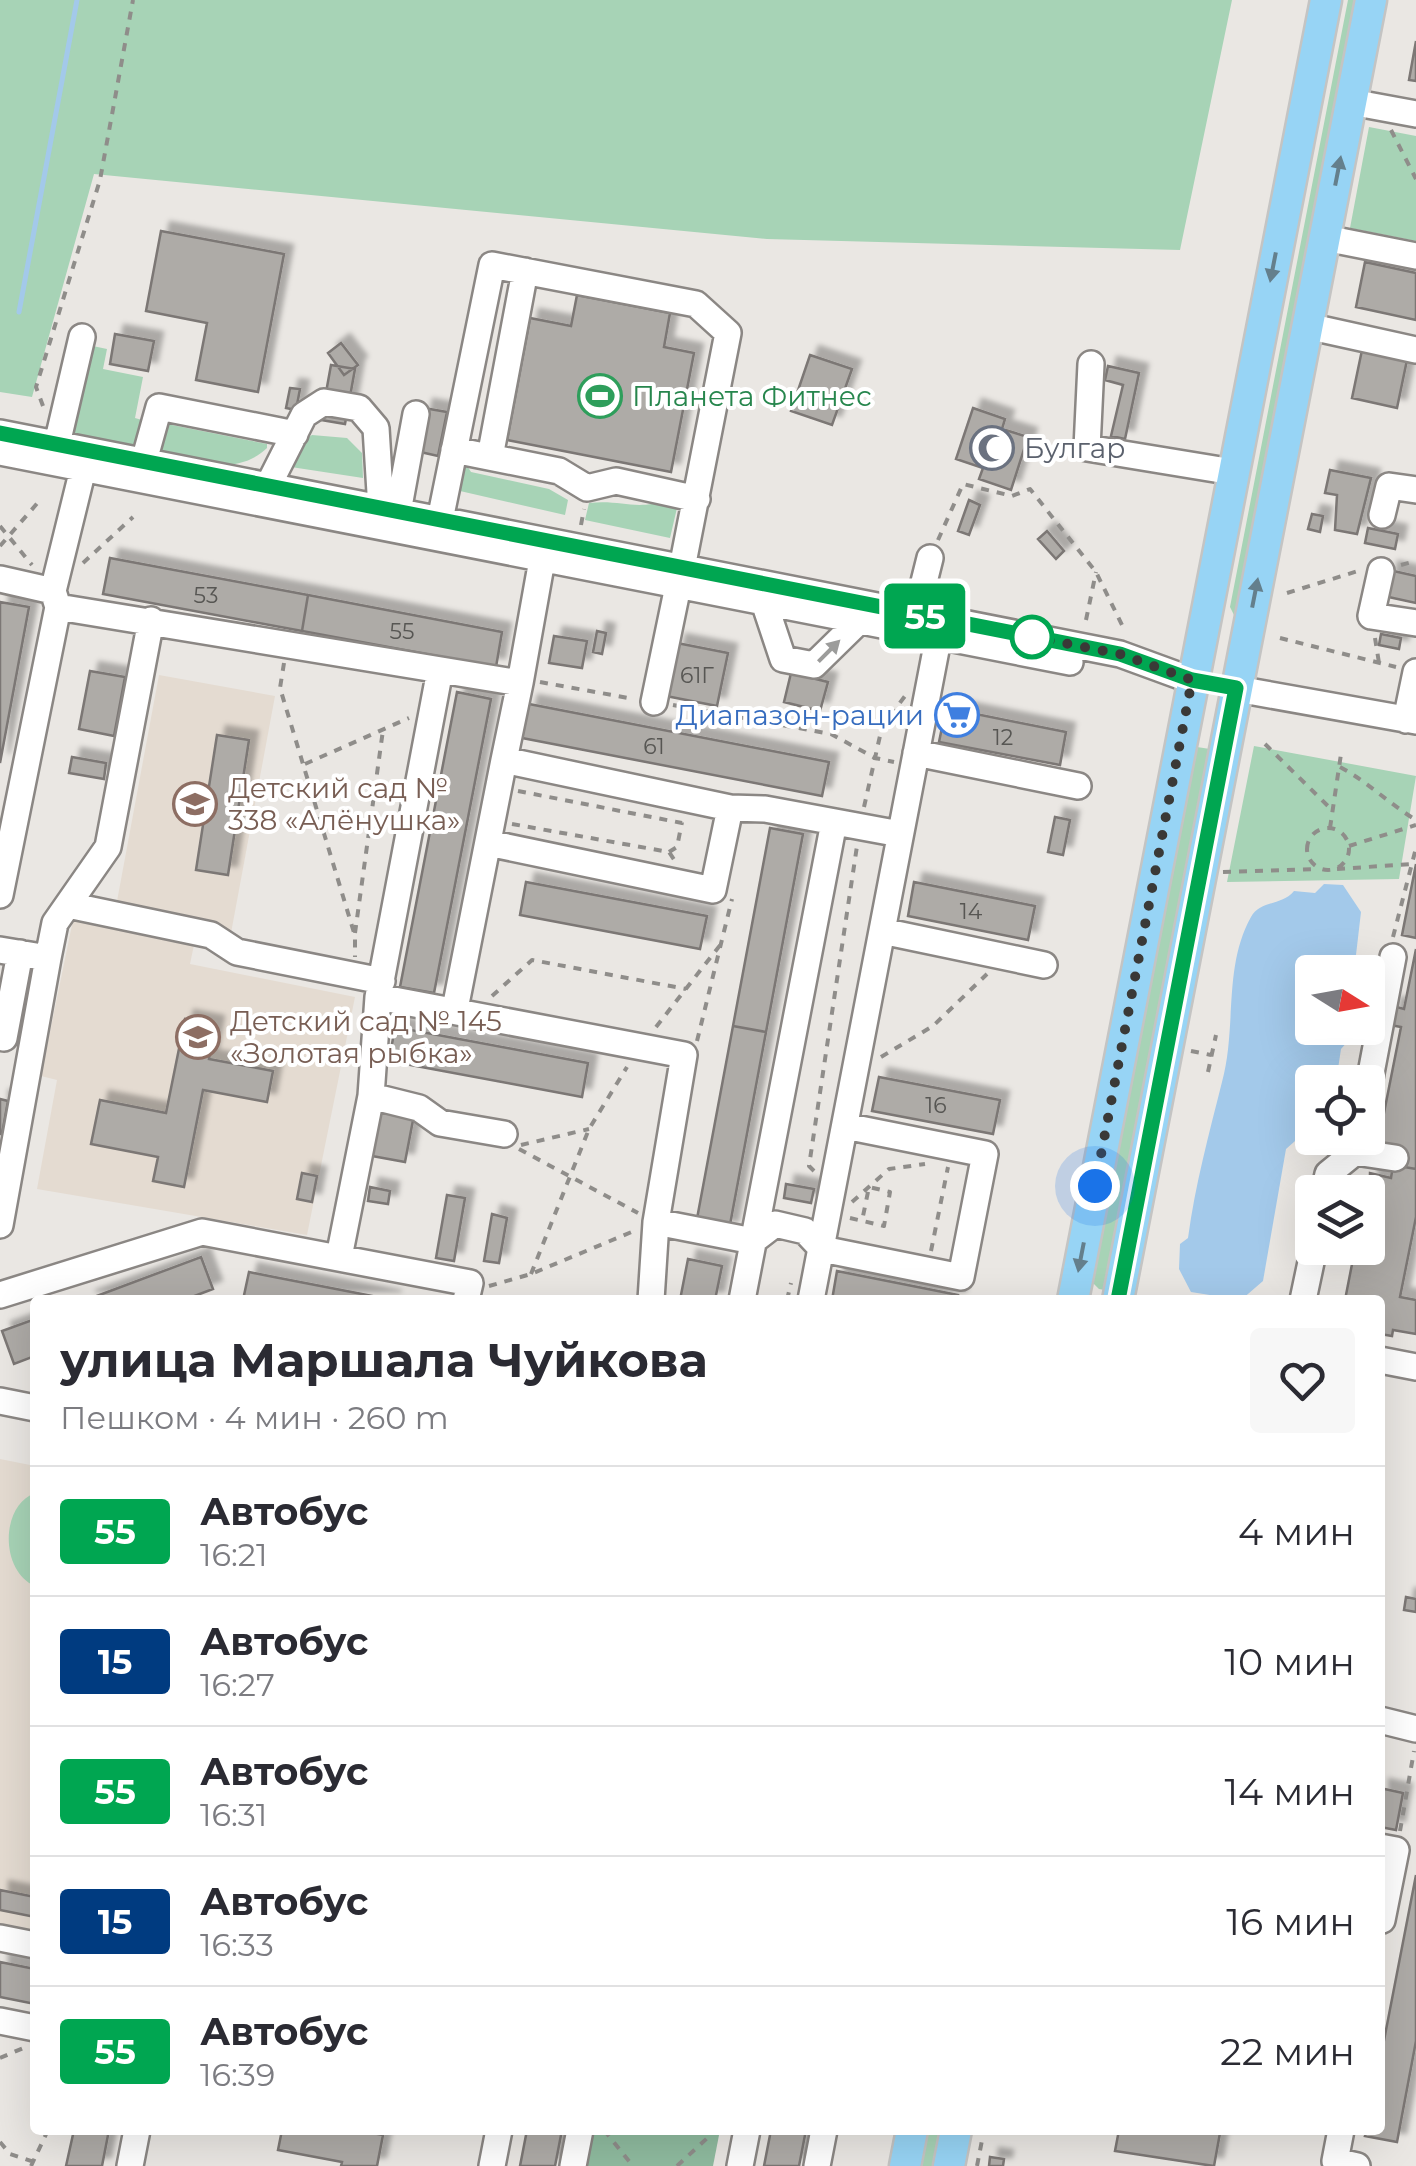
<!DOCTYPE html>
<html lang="ru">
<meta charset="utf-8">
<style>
:root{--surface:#fff;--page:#f7f7f7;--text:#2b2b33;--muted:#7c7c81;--line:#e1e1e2}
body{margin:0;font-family:Montserrat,sans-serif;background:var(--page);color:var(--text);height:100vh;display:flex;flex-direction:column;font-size:38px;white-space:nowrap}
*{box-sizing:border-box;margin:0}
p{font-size:32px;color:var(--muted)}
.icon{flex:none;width:55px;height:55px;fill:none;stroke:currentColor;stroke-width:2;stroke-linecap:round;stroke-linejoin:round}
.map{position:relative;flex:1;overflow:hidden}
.details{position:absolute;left:30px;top:1295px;width:1355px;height:840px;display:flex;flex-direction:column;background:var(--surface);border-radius:10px;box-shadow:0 10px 40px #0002}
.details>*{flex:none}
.badge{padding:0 20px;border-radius:8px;font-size:35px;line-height:65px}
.needle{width:65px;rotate:101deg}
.controls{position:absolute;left:1295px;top:955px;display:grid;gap:20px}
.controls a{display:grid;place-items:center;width:90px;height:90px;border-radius:10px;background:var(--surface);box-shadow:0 10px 40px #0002;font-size:50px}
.you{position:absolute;width:50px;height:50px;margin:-25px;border:8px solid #fff;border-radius:50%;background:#1a73e8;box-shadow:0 0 0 15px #1a73e833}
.map>.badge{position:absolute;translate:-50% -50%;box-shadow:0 0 0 5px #fff}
.round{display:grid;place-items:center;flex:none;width:105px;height:105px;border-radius:10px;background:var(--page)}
.overview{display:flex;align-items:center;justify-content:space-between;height:170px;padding:0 30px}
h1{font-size:48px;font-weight:700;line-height:75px}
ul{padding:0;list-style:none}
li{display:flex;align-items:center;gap:30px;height:130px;padding:0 30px;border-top:2px solid var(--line)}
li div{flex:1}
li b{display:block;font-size:38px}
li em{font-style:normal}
li .badge{min-width:110px;font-weight:700;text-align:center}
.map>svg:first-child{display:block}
</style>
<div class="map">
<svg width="1416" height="2166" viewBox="0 0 1416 2166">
<defs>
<filter id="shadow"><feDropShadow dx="9" dy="-9" stdDeviation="2.5" flood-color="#0004"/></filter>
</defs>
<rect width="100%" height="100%" fill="#eae7e3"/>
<path fill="#e4dbd1" d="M 159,675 L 275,696 L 231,933 L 115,912 Z
M 74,915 L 195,940 L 190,964 L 355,997 L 307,1235 L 37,1189 L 57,1080 L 41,1076 Z
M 0,1459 L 35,1466 L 35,1934 L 0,1927 Z"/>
<path fill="#a7d3b6" d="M 0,0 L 1232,0 L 1180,250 L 767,239 L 94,174 L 32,397 L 0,392 Z
M 1348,0 L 1358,0 L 1238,614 L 1234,615 L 1230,607 Z
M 1369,127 L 1416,136 L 1416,241 L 1350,228 Z
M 88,345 L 107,349 L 103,369 L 143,377 L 135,418 L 142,420 L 137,445 L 132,450 L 78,442 L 70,433 Z
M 167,424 L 267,444 L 267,448 C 238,476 195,463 160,452 L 158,443 Z
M 312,435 L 347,438 L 362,453 L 363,478 L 291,467 L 296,445 Z
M 464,461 L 471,472 L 549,489 L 568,500 L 565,515 L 447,488 Z
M 669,499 L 677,508 L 670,538 L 585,520 L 589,503 C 622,499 636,512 669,499 Z
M 1254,746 L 1416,776 L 1399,879 L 1227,882 Z
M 1197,747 L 1210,749 L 1212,754 L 1105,1290 L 1099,1289 L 1092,1282 Z
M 35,1493 L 35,1586 C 0,1571 0,1506 35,1493 Z
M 926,2130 L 943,2130 L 936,2166 L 919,2166 Z"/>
<path fill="#8fbb9f" d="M 594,2130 L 720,2130 L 713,2166 L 587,2166 Z"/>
<path fill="#a3c9ea" d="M 1324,884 L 1343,885 L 1361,912 L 1354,972 L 1312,972 L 1312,1028 L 1347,1028 L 1349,1040 L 1341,1049 L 1336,1082 L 1312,1082 L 1312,1126 L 1286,1149 L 1263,1281 L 1241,1300 L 1191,1292 L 1179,1269 L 1180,1244 L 1188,1238 C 1195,1185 1209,1134 1222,1082 C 1237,1028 1223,967 1251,917 C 1260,900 1282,906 1294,891 L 1315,893 Z"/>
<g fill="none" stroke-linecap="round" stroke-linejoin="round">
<path stroke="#a3c9ea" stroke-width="5" d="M 19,312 L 77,0"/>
</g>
<path fill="#aeaba7" stroke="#7b7774" stroke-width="2.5" filter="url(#shadow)" d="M 1416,41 L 1416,81 L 1409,80 Z
M 161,231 L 284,254 L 258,392 L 196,380 L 207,323 L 146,311 Z
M 1365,262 L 1416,273 L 1416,320 L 1356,307 Z
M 577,295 L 670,313 L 664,347 L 694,353 L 671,472 L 507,440 L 530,318 L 571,326 Z
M 115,334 L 154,341 L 148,371 L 110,364 Z
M 341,343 L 358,365 L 344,375 L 328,353 Z
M 1362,350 L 1407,360 L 1397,408 L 1352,398 Z
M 810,355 L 852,369 L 832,425 L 791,411 Z
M 331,365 L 355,369 L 345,424 L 321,420 Z
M 1108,366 L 1139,373 L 1125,439 L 1111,436 L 1123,385 L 1105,380 Z
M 290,388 L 300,389 L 296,410 L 286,408 Z
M 424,408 L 447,412 L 438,456 L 416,451 Z
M 973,408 L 1005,419 L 1002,429 L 1028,437 L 1011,490 L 979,479 L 983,468 L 956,459 Z
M 1330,470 L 1371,478 L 1357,534 L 1335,530 L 1337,495 L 1325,493 Z
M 969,500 L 980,505 L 969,535 L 958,531 Z
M 1312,514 L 1323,516 L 1320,532 L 1308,529 Z
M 1368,528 L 1398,534 L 1395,549 L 1365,543 Z
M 1047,531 L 1064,551 L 1056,559 L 1038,539 Z
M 110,558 L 308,595 L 302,631 L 103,594 Z
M 1389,570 L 1416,576 L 1416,603 L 1384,596 Z
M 308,595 L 502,632 L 496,667 L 302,631 Z
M 0,602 L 29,607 L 0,763 Z
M 597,631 L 606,633 L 602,654 L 593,652 Z
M 1381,634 L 1401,638 L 1399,649 L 1379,645 Z
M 554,636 L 587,641 L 582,668 L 549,663 Z
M 677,643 L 728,653 L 717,706 L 666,696 Z
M 90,671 L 125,677 L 114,736 L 79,729 Z
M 791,673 L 828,682 L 820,711 L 784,702 Z
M 457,692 L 491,699 L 434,993 L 400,987 Z
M 529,704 L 829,762 L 822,796 L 522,738 Z
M 946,708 L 1066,732 L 1060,765 L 939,742 Z
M 217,735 L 249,740 L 228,875 L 196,870 Z
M 72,757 L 106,763 L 104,779 L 69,773 Z
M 1055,817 L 1070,820 L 1063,855 L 1048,852 Z
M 770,828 L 803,834 L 766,1032 L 733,1026 Z
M 1416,864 L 1416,938 L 1402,935 Z
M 526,882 L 707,916 L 700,949 L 520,915 Z
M 914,882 L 1035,906 L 1028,940 L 908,916 Z
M 1416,949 L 1416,1169 L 1393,1165 L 1378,1143 L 1401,1027 L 1390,1025 L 1393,1006 L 1404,1009 Z
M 185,1019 L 215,1025 L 209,1059 L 273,1071 L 267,1102 L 203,1090 L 184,1187 L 153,1181 L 158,1157 L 91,1144 L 100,1100 L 166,1113 Z
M 733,1026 L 766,1032 L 729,1230 L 696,1224 Z
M 395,1027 L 588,1063 L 582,1097 L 389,1061 Z
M 879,1077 L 1000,1100 L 993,1134 L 872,1111 Z
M 0,1099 L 8,1101 L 2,1134 L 0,1134 Z
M 381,1109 L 414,1115 L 405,1162 L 372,1156 Z
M 1393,1165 L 1416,1169 L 1416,1217 L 1400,1297 L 1416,1300 L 1416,1334 L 1393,1330 L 1392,1336 L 1380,1334 L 1380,1300 L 1345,1300 L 1354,1254 L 1343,1252 L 1344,1248 L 1368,1248 L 1370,1173 L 1391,1178 Z
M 302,1173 L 317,1176 L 312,1202 L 297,1199 Z
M 786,1184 L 814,1189 L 811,1203 L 784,1198 Z
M 370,1187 L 390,1191 L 388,1204 L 368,1201 Z
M 447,1195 L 465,1198 L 454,1261 L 436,1258 Z
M 492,1214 L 507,1218 L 499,1263 L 484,1261 Z
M 201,1257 L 213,1289 L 184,1300 L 86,1300 Z
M 688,1259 L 722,1266 L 715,1300 L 680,1300 Z
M 837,1271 L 958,1295 L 957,1300 L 832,1300 Z
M 249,1272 L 274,1277 L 393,1300 L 243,1300 Z
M 35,1319 L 35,1356 L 14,1364 L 2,1331 Z
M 1406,1597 L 1416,1599 L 1416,1612 L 1404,1610 Z
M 1380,1788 L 1403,1793 L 1396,1830 L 1380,1827 Z
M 1416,1875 L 1416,2041 L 1397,2142 L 1365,2136 L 1367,2130 L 1380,2130 L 1380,2061 Z
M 0,1890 L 35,1897 L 35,1917 L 0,1910 Z
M 0,1962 L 35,1969 L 35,2004 L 0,1997 Z
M 74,2130 L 109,2130 L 102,2166 L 66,2166 Z
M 282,2130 L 357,2130 L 383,2135 L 377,2166 L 341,2166 L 342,2162 L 278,2150 Z
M 527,2130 L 562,2130 L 555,2166 L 520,2166 Z
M 771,2130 L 806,2130 L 799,2166 L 764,2166 Z
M 1119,2130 L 1220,2133 L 1214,2166 L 1115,2151 Z
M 990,2157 L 1004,2159 L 1003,2166 L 989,2166 Z"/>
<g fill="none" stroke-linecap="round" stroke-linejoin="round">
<g stroke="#8b8784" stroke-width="30">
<path id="minor" d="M 1351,102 L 1416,114
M 1325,238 L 1416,256
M 1307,326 L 1416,350
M 1091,364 L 1087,448 L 1233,472
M 0,433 L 1120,654 L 1191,680
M 57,444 L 82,337
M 454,450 L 559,471 L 587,488 L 616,481 L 697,499
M 0,452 L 1070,662
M 490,457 L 525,271
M 144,461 L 159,407 L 295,434
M 268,486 L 304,415 L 324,402 L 359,408 L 376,428 L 381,509
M 398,512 L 416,414
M 1382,515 L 1389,486 L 1416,490
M 440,520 L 492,265 L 696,304 L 728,333 L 682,568
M 1381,571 L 1371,616 L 1416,623
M 0,579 L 53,591
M 764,602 L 783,659 L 814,665 L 859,621
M 58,607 L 520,683 L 545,543
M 916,614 L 930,558
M 520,683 L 504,760 L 730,808 L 765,809 L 900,834
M 1237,689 L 1416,721
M 654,702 L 678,586
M 1406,720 L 1416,672
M 916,753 L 1078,786
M 488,843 L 713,890 L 730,808
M 0,895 L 58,607 L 53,591 L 83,469
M 68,905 L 211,935 L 237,952 L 382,981
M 882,931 L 1044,965
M 0,950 L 48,958 L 0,1225
M 48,958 L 55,923 L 108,847 L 151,620
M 378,997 L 684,1055 L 656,1222 L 651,1300
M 455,1009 L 504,760
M 0,1037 L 4,1038 L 20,953
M 1368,1089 L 1393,957
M 371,1096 L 419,1108 L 440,1123 L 504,1134
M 1355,1152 L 1395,1158
M 1324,1192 L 1328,1174 L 1355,1152 L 1358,1138
M 656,1222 L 753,1241 L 775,1224 L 805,1231 L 822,1249 L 961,1277 L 985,1154 L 845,1126
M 339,1257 L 371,1096 L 378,997 L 440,670
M 0,1295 L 202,1232 L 470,1283 L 466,1300
M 742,1300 L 834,822
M 811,1300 L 941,624
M 1303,1300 L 1314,1248
M 1380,1360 L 1416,1367
M 0,1401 L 35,1408
M 1380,1720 L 1416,1729
M 1380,1847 L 1396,1850 L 1382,1920
M 0,1938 L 35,1945
M 0,2021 L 35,2028
M 1341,2130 L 1335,2161 L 1357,2166
M 130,2166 L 137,2130
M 492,2166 L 499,2130
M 573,2166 L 580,2130
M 740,2166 L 747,2130
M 817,2166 L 824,2130"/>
</g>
<g stroke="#c4c4c3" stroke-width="35">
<path id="major" d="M 1073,1300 L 1326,0
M 1118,1300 L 1371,0
M 905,2166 L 912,2130
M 949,2166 L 956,2130"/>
</g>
<path stroke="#8f8d8a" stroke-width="4" stroke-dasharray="8 8" stroke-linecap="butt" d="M 1391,130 L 1416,179
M 43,406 L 36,387 L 100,180 L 133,0
M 581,525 L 584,509
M 0,526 L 32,565
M 938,540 L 963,484 L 1012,496 L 1030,489 L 1096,572 L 1123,627
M 0,546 L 41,499
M 83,563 L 133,517
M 1401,565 L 1416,561
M 1287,593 L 1358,571
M 1086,620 L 1096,572
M 1280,638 L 1396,667
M 1375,638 L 1379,663
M 284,663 L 280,688 L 355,936 L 355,957
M 540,682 L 634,699
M 673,705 L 831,734 L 875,758 L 894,762
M 1265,744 L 1331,809
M 305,764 L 409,718
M 1340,767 C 1368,782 1388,803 1416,820
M 518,791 L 682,823
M 864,807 L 882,727 L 905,696
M 512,824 L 669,852 L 675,861
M 1330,828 L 1341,754
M1307 849a21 21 0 1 1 42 0a21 21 0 1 1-42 0Z
M 1349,846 L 1416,825
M 669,852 L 677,847 L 682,822
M 1337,869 L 1412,864
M 1223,872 L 1318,869
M 355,933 L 383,730
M 1393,937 L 1416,848
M 492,996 L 532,960 L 686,989
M 656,1027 L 721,944
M 697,1041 L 732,899
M 1191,1051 L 1211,1055
M 881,1057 L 933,1026 L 987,974
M 1208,1072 L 1216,1035
M 521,1145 L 589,1129
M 519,1149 L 638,1213
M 814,1171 L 809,1166 L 857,846
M 852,1202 L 889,1169 L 925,1164
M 850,1218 L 884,1226 L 890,1192 L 869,1187 L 862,1221
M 931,1251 L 948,1167
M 531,1274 L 589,1129 L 627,1067
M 489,1286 L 531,1274 L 634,1231
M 787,1300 L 791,1283
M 1400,1831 L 1414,1751
M 0,2058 L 28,2046
M 604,2130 L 633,2166
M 0,2142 L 10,2154 L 34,2162
M 31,2166 L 48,2130
M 677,2166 L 716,2130
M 977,2166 L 984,2130"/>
<use href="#minor" stroke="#fff" stroke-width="25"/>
<use href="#major" stroke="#97d4f5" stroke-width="30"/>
</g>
<defs><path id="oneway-solid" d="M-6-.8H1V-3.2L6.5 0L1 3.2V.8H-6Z" transform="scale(2.5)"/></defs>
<g fill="#647f8c">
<use href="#oneway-solid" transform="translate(1338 171) rotate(-79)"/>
<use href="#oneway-solid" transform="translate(1273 267) rotate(101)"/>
<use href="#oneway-solid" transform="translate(1255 593) rotate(-79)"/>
<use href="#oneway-solid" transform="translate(1081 1257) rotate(101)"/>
</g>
<use fill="#9c9c9b" href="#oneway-solid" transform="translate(829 651) rotate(-45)"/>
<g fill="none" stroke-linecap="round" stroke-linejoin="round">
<g stroke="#fff" stroke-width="22">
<path id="line" d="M 0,433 L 1120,654 L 1192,680 L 1236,688 L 1118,1300"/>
</g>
<use href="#line" stroke="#00a651" stroke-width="15"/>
<path stroke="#3a3937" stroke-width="10" stroke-dasharray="0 18" d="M 1032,637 L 1120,654 L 1192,680 L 1095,1186"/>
</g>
<defs>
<g id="stadium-ring" transform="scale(2.25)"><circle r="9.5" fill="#fff" stroke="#2e9e5b" stroke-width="1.5"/><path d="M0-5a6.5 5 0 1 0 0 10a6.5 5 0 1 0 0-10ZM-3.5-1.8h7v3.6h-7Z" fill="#2e9e5b"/></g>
<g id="mosque-ring" transform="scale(2.25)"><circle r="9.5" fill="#fff" stroke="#6b7280" stroke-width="1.5"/><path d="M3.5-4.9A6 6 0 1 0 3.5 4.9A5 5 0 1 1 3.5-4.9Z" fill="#6b7280"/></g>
<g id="supermarket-ring" transform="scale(2.25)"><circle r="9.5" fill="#fff" stroke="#3f7fe0" stroke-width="1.5"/><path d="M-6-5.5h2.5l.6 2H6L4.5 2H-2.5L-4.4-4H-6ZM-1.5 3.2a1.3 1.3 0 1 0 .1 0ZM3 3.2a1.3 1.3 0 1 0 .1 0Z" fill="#3f7fe0"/></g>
<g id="school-ring" transform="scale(2.25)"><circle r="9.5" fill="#fff" stroke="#8d6e63" stroke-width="1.5"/><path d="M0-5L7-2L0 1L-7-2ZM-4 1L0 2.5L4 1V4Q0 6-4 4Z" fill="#8d6e63"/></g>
</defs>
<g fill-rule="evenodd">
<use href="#stadium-ring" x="600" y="396"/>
<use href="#mosque-ring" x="992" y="448"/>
<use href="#supermarket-ring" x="957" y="715"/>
<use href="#school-ring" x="195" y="804"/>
<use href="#school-ring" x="198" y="1037"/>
</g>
<circle fill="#fff" stroke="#00a651" stroke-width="5" cx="1032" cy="637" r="20"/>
<g text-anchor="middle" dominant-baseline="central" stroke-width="8" stroke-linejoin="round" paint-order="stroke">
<g font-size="22" fill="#575653">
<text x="206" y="595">53</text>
<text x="402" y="631">55</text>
<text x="697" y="675">61Г</text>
<text x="1003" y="737">12</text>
<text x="654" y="746">61</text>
<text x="971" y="911">14</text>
<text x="936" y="1105">16</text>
</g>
<g font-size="28" fill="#27864d" stroke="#fff" text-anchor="start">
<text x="632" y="396">Планета Фитнес</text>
</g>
<g font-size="28" fill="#5b616d" stroke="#fff" text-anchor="start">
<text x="1024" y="448">Булгар</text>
</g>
<g font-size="28" fill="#366cbe" stroke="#fff" text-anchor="end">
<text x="924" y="715">Диапазон-рации</text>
</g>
<g font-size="28" fill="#785e54" stroke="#fff" text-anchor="start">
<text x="228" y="788">Детский сад №<tspan x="228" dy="32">338 «Алёнушка»</tspan></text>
<text x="230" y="1021">Детский сад № 145<tspan x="230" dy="32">«Золотая рыбка»</tspan></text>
</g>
</g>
</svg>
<div class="controls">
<a><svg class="needle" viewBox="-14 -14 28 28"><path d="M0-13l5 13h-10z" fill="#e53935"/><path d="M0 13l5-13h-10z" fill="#7c7c81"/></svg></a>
<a><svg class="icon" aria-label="locate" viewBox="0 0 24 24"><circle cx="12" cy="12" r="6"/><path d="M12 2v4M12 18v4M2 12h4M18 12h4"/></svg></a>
<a><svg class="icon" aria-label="layers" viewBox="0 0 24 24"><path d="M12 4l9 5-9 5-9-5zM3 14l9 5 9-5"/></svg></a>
</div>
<div class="you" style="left:1095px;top:1186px"></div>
<b class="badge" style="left:925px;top:616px;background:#00a651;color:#fff">55</b>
<section class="details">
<div class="overview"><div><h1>улица Маршала Чуйкова</h1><p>Пешком · 4 мин · 260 m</p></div><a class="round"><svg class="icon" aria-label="heart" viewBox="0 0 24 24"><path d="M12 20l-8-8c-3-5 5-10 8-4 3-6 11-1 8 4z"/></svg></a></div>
<ul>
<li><span class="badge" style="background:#00a651;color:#fff">55</span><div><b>Автобус</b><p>16:21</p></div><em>4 мин</em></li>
<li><span class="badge" style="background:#003b80;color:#fff">15</span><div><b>Автобус</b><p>16:27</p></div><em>10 мин</em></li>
<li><span class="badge" style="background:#00a651;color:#fff">55</span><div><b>Автобус</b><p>16:31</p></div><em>14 мин</em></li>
<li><span class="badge" style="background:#003b80;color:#fff">15</span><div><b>Автобус</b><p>16:33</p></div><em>16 мин</em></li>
<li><span class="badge" style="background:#00a651;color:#fff">55</span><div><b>Автобус</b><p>16:39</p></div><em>22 мин</em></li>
</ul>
</section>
</div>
